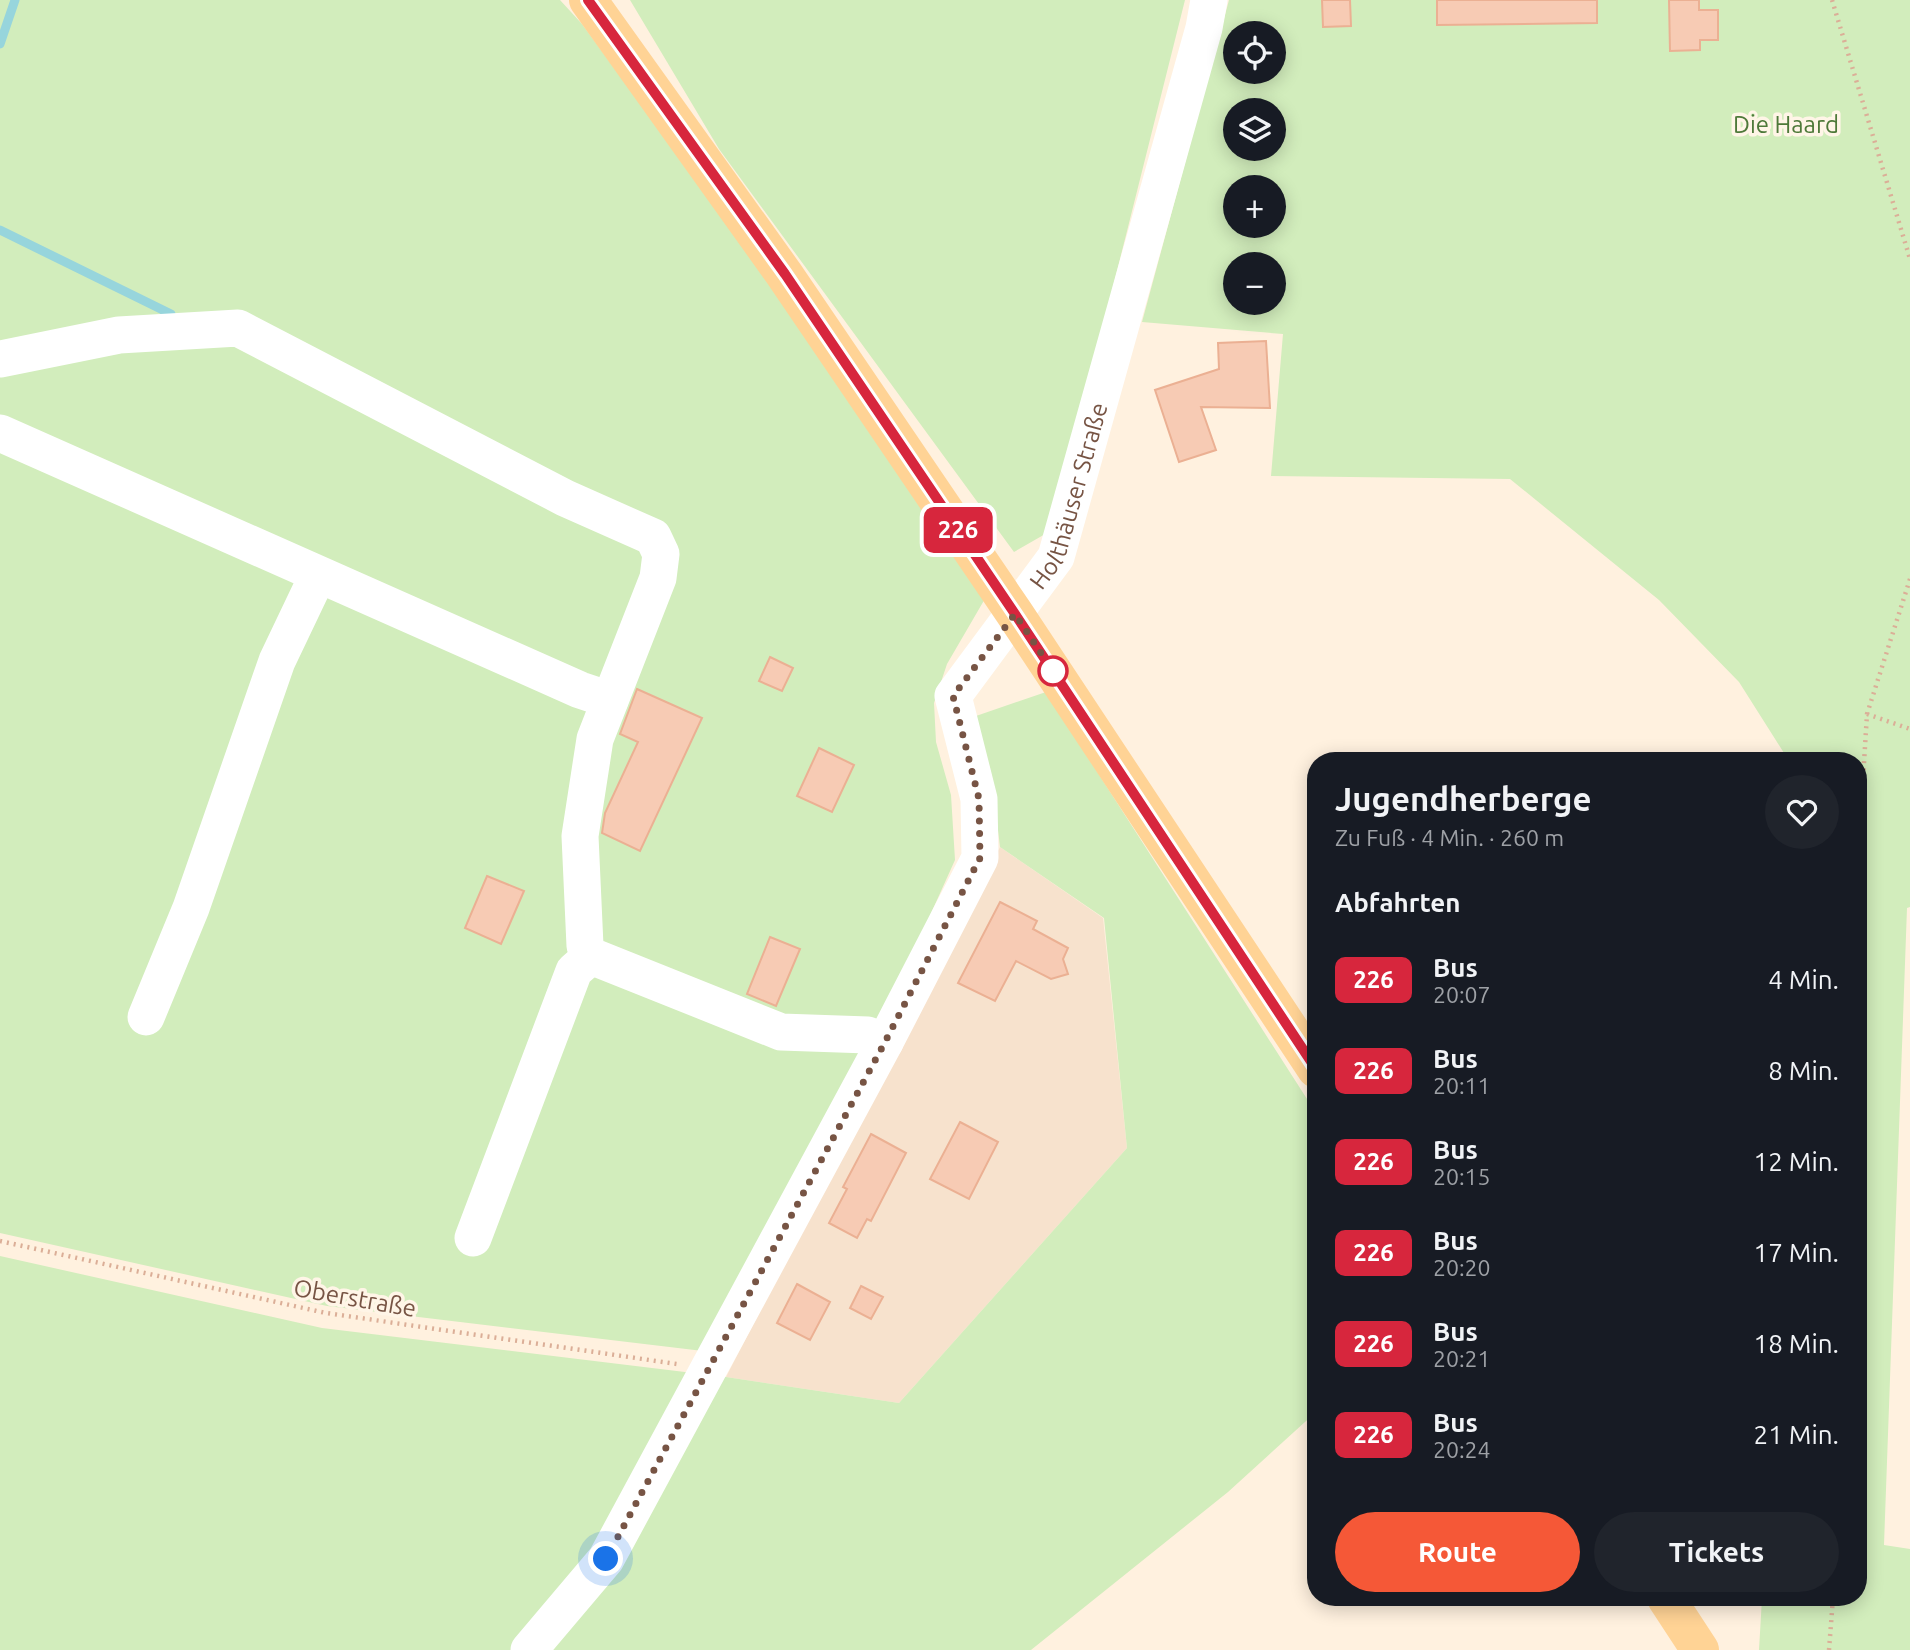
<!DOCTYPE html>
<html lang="de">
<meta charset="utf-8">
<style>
:root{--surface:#171b24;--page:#20242c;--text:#f1f3f6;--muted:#9ea1a6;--accent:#f55837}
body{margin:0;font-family:Ubuntu,sans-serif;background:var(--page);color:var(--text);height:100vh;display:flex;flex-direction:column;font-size:26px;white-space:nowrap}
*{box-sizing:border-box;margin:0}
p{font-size:23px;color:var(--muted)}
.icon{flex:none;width:38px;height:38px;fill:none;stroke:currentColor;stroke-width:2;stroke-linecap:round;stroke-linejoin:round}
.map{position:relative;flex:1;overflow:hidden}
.panel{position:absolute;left:1307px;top:752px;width:560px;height:854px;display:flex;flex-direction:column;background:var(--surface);border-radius:28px;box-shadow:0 4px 18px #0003}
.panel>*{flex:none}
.badge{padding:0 14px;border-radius:10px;font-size:24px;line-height:46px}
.buttons{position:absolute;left:1223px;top:21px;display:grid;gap:14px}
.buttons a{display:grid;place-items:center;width:63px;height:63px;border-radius:50%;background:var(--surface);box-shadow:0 4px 18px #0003;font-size:35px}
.you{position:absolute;width:35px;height:35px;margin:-18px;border:5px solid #fff;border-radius:50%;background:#1a73e8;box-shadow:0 0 0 10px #1a73e833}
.map>.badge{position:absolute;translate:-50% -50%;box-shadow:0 0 0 4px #fff}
h2{padding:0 28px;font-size:26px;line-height:63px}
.round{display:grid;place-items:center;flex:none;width:74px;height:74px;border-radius:37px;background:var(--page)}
.headline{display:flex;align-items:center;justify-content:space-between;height:119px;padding:0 28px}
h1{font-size:33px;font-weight:700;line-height:52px}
.cta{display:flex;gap:14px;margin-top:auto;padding:14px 28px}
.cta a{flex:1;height:80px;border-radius:42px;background:var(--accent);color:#fff;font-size:28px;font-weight:700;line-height:80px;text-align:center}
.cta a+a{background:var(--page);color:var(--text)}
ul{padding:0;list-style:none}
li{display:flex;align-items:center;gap:21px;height:91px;padding:0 28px}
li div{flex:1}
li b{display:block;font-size:26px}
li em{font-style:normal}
li .badge{min-width:77px;font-weight:700;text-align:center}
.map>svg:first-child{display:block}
</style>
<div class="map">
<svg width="1910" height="1650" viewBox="0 0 1910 1650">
<rect width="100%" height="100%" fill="#fff1df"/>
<path fill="#f7e2cd" d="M 1000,847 L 1103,918 L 1127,1148 L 899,1403 L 726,1377 Z"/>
<path fill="#d2edbc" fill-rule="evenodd" d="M 0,0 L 560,0 L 582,24 L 801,324 L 986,597 L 947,664 L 934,703 L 936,742 L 951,795 L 955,860 L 878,1031 L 703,1351 L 327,1306 L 0,1233 Z
M 630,0 L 1185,0 L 1059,502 L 1047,533 L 1014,552 L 719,149 Z
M 1229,0 L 1910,0 L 1910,907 L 1907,908 L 1884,1545 L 1910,1549 L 1910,1650 L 1759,1650 L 1762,1598 L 1858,1598 L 1858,761 L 1789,761 L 1739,682 L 1659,600 L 1510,479 L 1271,476 L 1283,334 L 1142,322 ZM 1236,33 L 1274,33 L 1274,72 L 1236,72 ZM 1236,110 L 1274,110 L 1274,149 L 1236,149 ZM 1236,187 L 1274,187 L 1274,226 L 1236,226 ZM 1236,264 L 1274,264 L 1274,303 L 1236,303 Z
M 1046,692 L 1316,1113 L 1316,1412 L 1228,1492 L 1031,1650 L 0,1650 L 0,1256 L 322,1328 L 726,1377 L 899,1403 L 1127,1148 L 1104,918 L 1000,847 L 993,788 L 976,716 Z"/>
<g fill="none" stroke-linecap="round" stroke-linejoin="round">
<path stroke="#97d5dc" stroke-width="9" d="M 0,44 L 15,0
M 0,230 L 171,314"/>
</g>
<path fill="#f7cbb4" stroke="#ebb093" stroke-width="2" d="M 1322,0 L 1350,0 L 1351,26 L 1323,27 Z
M 1437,0 L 1597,0 L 1597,23 L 1437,25 Z
M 1669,0 L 1699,0 L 1699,10 L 1718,10 L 1718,40 L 1700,40 L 1700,50 L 1670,51 Z
M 1266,341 L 1270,408 L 1201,407 L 1216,450 L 1179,462 L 1155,390 L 1219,369 L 1218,343 Z
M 770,657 L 793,668 L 782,691 L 759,681 Z
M 637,689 L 702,718 L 640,851 L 602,833 L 605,813 L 638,742 L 620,734 Z
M 819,748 L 854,765 L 832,812 L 797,796 Z
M 487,876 L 524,891 L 501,944 L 465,928 Z
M 1000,902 L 1037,921 L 1033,929 L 1068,948 L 1063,959 L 1068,974 L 1051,979 L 1016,961 L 995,1001 L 958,983 Z
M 770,937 L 800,949 L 776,1006 L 747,994 Z
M 960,1122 L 998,1142 L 969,1199 L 930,1179 Z
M 871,1134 L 906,1153 L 871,1221 L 867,1219 L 857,1238 L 829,1223 L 847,1189 L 843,1187 Z
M 797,1284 L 830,1302 L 810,1340 L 777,1323 Z
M 861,1286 L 883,1297 L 871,1319 L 850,1308 Z"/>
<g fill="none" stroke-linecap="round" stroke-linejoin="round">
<path stroke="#dbae97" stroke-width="4.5" stroke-dasharray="2 5" stroke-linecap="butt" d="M 1832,0 L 1910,259
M 1867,714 L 1910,729
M 1858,861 L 1867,714 L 1910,579
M 0,1241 L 326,1313 L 677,1364
M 1829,1650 L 1833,1598"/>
<g stroke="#fff" stroke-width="37">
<path d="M 0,359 L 119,335 L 238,328 L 565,498 L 653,537 L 661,554 L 658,578 L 595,739 L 580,836 L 585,946 L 591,956 L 781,1032 L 868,1035 L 885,1042"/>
<path d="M 0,433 L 580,690 L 610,700"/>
<path d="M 146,1017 L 191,908 L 277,661 L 318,575"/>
<path d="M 473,1238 L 574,971 L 591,956"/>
<path id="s1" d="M 529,1650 L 606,1559 L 885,1042 L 980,858 L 979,799 L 953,696 L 1056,557 L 1204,28 L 1209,0"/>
</g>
<path stroke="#ffd395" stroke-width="38" d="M 588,0 L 784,274 L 1015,614 L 1316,1069
M 1666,1598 L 1700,1650"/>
</g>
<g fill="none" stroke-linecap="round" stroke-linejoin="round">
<g stroke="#fff" stroke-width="16">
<path id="line" d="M 588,0 L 785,274 L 1015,614 L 1316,1069"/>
</g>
<use href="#line" stroke="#d7263d" stroke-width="10"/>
<path stroke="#775444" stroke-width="7" stroke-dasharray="0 12.6" d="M 606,1559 L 885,1042 L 980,858 L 979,799 L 953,696 L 1015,614 L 1053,671"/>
</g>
<circle fill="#fff" stroke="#d7263d" stroke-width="3.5" cx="1053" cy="671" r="14"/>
<g text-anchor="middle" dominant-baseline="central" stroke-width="7" stroke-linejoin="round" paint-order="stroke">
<g font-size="24" fill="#4e7939" stroke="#fff5e7">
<text x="1786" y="124">Die Haard</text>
</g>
<g font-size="24" fill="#775444" stroke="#fff5e7">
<text stroke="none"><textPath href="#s1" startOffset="1314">Holthäuser Straße</textPath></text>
<text transform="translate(355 1298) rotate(10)">Oberstraße</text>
</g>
</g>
</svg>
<div class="buttons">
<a><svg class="icon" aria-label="locate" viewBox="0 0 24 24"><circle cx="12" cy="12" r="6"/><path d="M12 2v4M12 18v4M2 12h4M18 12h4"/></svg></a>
<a><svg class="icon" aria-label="layers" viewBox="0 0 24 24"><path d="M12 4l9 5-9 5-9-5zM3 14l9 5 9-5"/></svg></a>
<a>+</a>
<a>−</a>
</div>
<div class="you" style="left:606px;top:1559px"></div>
<b class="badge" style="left:958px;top:530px;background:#d7263d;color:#fff">226</b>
<section class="panel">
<div class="headline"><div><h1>Jugendherberge</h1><p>Zu Fuß · 4 Min. · 260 m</p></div><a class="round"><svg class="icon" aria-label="heart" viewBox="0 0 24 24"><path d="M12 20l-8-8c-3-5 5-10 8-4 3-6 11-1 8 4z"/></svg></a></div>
<h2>Abfahrten</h2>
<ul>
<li><span class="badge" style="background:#d7263d;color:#fff">226</span><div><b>Bus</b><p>20:07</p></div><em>4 Min.</em></li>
<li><span class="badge" style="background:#d7263d;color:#fff">226</span><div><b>Bus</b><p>20:11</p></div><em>8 Min.</em></li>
<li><span class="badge" style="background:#d7263d;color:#fff">226</span><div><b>Bus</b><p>20:15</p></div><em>12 Min.</em></li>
<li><span class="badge" style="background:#d7263d;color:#fff">226</span><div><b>Bus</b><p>20:20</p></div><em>17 Min.</em></li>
<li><span class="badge" style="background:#d7263d;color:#fff">226</span><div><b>Bus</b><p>20:21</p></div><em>18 Min.</em></li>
<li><span class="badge" style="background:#d7263d;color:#fff">226</span><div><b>Bus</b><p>20:24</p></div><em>21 Min.</em></li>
</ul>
<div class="cta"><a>Route</a><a>Tickets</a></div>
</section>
</div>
